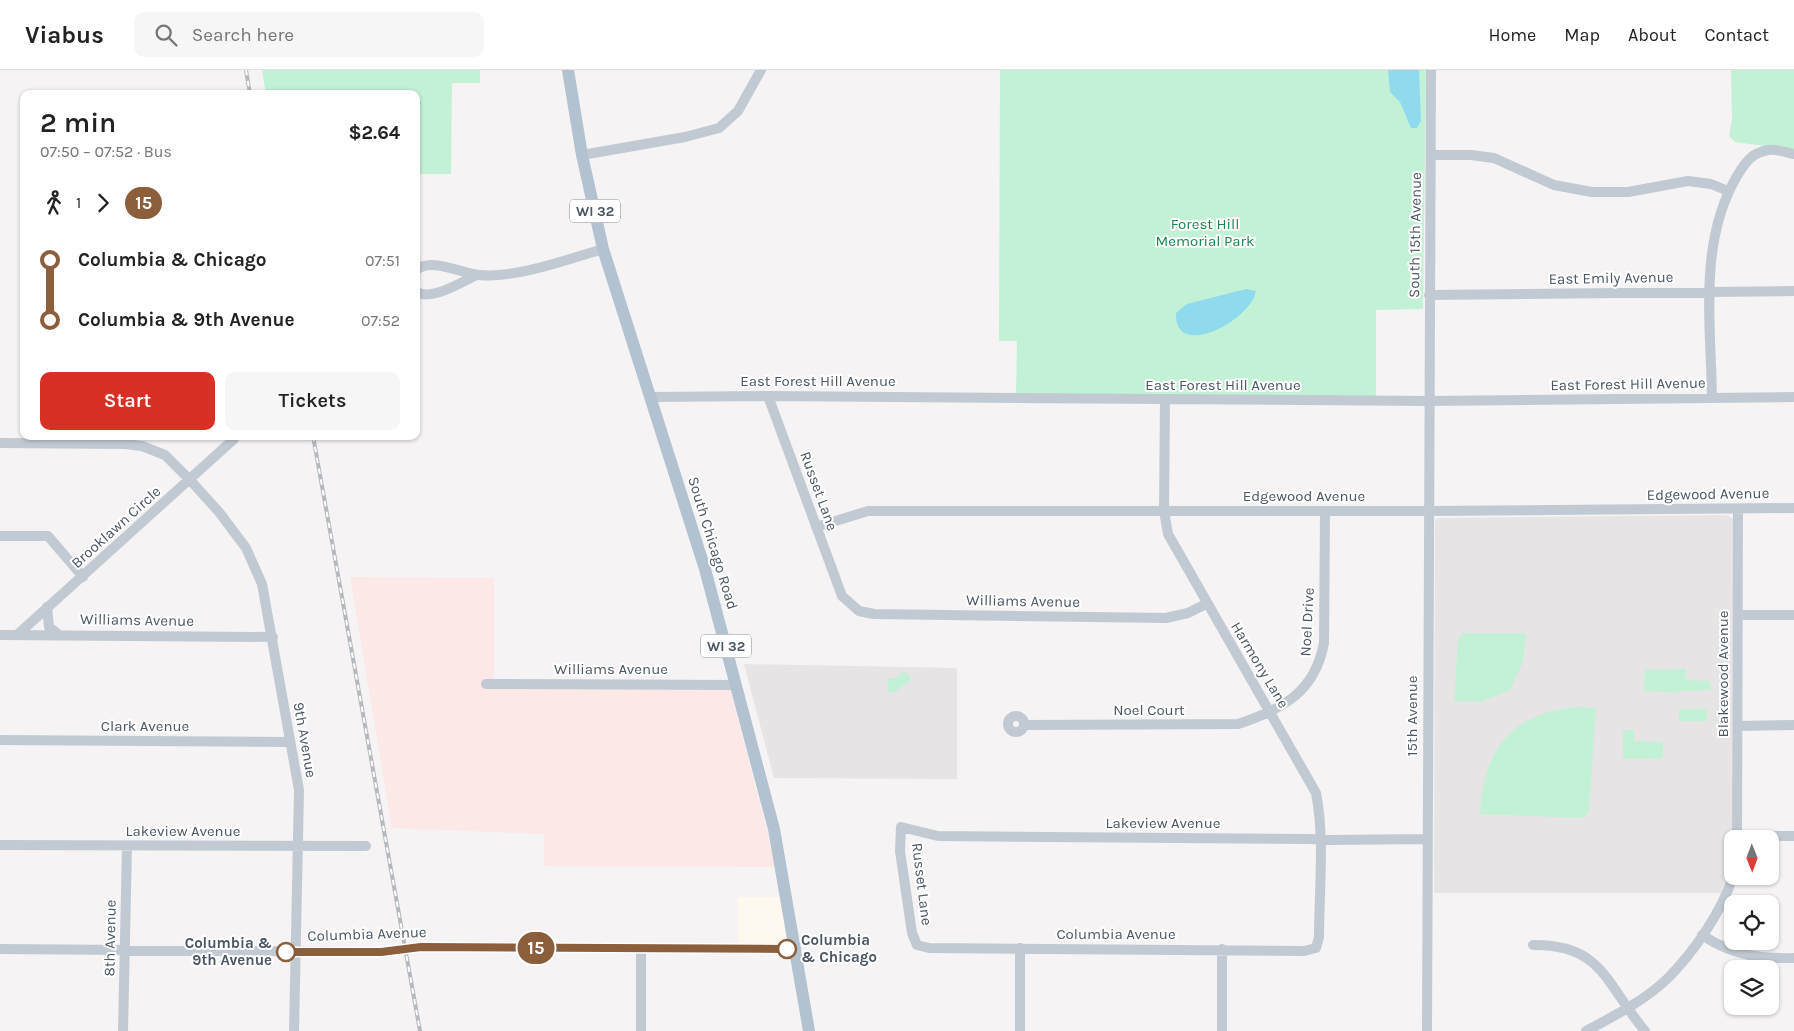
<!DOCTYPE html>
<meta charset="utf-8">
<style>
:root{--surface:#fff;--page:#f6f6f6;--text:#222;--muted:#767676;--line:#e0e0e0;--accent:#d93025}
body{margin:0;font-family:Karla,sans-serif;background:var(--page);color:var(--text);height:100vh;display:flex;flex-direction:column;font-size:19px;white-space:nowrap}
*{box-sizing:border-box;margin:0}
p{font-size:16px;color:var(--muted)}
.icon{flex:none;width:28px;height:28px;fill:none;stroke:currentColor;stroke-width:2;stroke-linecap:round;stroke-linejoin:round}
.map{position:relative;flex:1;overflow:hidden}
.panel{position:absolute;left:20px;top:20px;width:400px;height:350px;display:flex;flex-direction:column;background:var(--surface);border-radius:10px;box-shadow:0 1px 4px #0004}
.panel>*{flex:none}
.badge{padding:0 10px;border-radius:16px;font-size:18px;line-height:32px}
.needle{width:32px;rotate:179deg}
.buttons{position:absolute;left:1724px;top:760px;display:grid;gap:10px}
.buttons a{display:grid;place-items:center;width:55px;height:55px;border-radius:10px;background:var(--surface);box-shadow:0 1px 4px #0004;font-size:25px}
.map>.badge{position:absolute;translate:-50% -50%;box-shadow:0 0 0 2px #fff}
.legs{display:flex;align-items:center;gap:8px;height:55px;padding:0 20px;font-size:16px}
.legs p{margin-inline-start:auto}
.summary{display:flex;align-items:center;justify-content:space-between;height:85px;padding:0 20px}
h1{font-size:28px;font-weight:600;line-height:38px}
.button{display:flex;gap:10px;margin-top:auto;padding:10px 20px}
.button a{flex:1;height:58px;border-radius:10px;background:var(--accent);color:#fff;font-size:20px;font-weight:600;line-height:58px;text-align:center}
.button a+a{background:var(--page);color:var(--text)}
ul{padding:0 20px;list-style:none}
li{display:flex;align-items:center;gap:18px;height:60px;font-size:19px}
li i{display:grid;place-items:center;width:8px;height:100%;margin:0 6px;background:currentColor}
li i::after{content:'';width:12px;height:12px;margin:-6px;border:4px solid;border-radius:50%;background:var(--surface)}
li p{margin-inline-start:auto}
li:first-child i{background:linear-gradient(#0000 50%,currentColor 0)}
li:last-child i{background:linear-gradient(currentColor 50%,#0000 0)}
header{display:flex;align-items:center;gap:30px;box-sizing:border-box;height:70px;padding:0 25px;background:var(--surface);border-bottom:1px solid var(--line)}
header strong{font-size:24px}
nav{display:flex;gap:28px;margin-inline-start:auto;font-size:18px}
.search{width:350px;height:45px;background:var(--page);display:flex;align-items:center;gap:12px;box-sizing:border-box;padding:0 18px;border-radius:10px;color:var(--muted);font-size:19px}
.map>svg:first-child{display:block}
</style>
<header>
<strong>Viabus</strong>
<div class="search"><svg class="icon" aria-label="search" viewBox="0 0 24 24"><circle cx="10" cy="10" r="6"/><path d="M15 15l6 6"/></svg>Search here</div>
<nav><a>Home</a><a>Map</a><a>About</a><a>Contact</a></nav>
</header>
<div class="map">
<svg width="1794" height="961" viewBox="0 0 1794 961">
<rect width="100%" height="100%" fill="#f5f3f3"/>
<path fill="#fdf9ef" d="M 738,827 L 781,827 L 786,863 L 782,873 L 738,875 Z"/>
<path fill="#e6e4e5" d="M 1727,445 L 1733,449 L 1732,769 L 1730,794 L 1721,823 L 1434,823 L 1435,451 L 1438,448 Z
M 744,594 L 957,598 L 957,709 L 774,708 Z"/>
<path fill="#fce8e6" d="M 350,507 L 494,508 L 494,609 L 728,610 L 776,797 L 544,796 L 544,764 L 392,758 Z"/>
<path fill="#c3f1d5" d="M 262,0 L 480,0 L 480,13 L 452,13 L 451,104 L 416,104 L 416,24 L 266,24 Z
M 1000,0 L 1426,0 L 1423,239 L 1376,240 L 1376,327 L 1016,325 L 1017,271 L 999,271 Z
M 1731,0 L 1794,0 L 1794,80 L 1735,72 L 1729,66 L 1732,48 Z
M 1464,563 L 1526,563 L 1523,592 L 1510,620 L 1480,632 L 1454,631 L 1458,568 Z
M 1686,599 L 1686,610 L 1709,611 L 1711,620 L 1679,621 L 1678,623 L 1644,621 L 1645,600 Z
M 903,602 L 909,605 L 911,610 L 893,623 L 888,622 L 888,608 L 896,608 Z
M 1577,637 L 1596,638 L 1589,742 L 1583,748 L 1480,744 C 1483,680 1511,643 1577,637 Z
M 1679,639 L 1707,639 L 1707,651 L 1679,651 Z
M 1623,660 L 1634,660 L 1634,671 L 1663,672 L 1663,688 L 1623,689 Z"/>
<path fill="#90daee" d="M 1388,0 L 1419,0 L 1421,51 L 1417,58 L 1411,58 L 1400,32 L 1390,22 Z
M 1246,219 L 1256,221 C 1251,251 1174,291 1176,243 L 1187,234 Z"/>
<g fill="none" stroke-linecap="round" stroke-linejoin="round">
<path stroke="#c1cad2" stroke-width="10" d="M 582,85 L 685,67 L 719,58 L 738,41 L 761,0
M 1431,85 L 1471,85 L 1494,88 L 1554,115 L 1592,122 L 1628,122 L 1688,111 L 1711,114 L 1728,121
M 416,200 C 431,187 461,203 479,205 C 514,209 569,189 603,179
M 416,221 C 429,233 463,211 477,205
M 1429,225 L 1794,221
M 768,326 L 842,526 L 859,541 L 874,544 L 1166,548 L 1188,543 L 1206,534
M 652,327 L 768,326 L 1428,331 L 1794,327
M 1712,328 C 1711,255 1698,172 1737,106 C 1745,93 1751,83 1768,80 C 1777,79 1785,82 1794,84
M 1165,329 L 1164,441 L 1168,464 L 1316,723 C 1325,769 1319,820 1319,867 L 1316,878 L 1304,881 L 929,878 L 917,875 L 912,863 L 900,781 L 901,757 L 938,766 L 1309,769 L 1329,770 L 1426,769
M 0,373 L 125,374 L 142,376 L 165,385 L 190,410 L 219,442 L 246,478 L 262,514 L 299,720 L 294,961
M 816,457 L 868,441 L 1428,441 L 1794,438
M 0,466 L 48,466 L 83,507
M 47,537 L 49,557 L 58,564
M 1739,545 L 1794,545
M 0,565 L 273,567
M 17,565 L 234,369
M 486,614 L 736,615
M1008 654a8 8 0 1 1 16 0a8 8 0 1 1-16 0Z
M 1025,655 L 1238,654 C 1283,639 1315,622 1324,573 L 1325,442
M 1738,656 L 1794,655
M 0,670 L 290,672
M 1737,766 L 1794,766
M 1737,769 L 1738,439
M 0,775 L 366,776
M 1702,865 C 1732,885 1759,889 1794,888
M 1533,875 C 1603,874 1606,915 1645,961
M 0,879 L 381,882 L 421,877 L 796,879
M 123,961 L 127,776
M 641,961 L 641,879
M 1020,961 L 1020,878
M 1222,961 L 1222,879
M 1427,961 L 1431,0
M 1586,961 C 1614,946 1644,931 1667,909 C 1693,883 1722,842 1733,806"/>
<path stroke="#b3c2d1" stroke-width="12" d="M 568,0 L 582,85 L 603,179 L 705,499 L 774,759 L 809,961"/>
<g stroke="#b5b8bd" stroke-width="4">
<path id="rail" d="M 246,0 L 250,24
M 313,366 L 420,961"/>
</g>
<use href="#rail" stroke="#fff" stroke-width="2" stroke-dasharray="5.5" stroke-linecap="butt"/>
</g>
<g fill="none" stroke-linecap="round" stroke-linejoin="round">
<g stroke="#fff" stroke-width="11">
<path id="line-1" d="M 286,882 L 381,882 L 421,877 L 787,879"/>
</g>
<use href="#line-1" stroke="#8b5e3c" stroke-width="8"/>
</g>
<g fill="#fff" stroke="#8b5e3c" stroke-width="2.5">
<circle cx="787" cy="879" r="9"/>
<circle cx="286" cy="882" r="9"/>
</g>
<g text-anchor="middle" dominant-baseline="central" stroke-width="4" stroke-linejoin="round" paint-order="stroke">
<g fill="#fff" stroke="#808990" stroke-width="1">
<rect x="570" y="129.5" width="50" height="23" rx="4"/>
<rect x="701" y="564.5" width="50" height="23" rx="4"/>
</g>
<g font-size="14" font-weight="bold" fill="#4a5661">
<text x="595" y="141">WI 32</text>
<text x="726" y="576">WI 32</text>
</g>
<g font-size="15" fill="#17864f" stroke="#fff">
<text x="1205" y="154">Forest Hill<tspan x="1205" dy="17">Memorial Park</tspan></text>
</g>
<g font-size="15" fill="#4a5661" stroke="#fff">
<text transform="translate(1415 165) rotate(-89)">South 15th Avenue</text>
<text transform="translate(1611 208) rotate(-1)">East Emily Avenue</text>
<text x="818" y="311">East Forest Hill Avenue</text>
<text transform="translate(1628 314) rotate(-1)">East Forest Hill Avenue</text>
<text x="1223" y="315">East Forest Hill Avenue</text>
<text transform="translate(819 421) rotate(70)">Russet Lane</text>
<text transform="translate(1708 424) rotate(-1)">Edgewood Avenue</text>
<text x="1304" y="426">Edgewood Avenue</text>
<text transform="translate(116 457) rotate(-42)">Brooklawn Circle</text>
<text transform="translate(713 473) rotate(73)">South Chicago Road</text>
<text transform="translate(1023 531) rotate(1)">Williams Avenue</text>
<text transform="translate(137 550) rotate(1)">Williams Avenue</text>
<text transform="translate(1307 552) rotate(-87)">Noel Drive</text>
<text transform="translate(1260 595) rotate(59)">Harmony Lane</text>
<text x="611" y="599">Williams Avenue</text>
<text transform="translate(1723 604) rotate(-90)">Blakewood Avenue</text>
<text x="1149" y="640">Noel Court</text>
<text transform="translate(1412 646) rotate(-90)">15th Avenue</text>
<text x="145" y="656">Clark Avenue</text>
<text transform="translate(305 670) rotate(80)">9th Avenue</text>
<text x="1163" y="753">Lakeview Avenue</text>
<text x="183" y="761">Lakeview Avenue</text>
<text transform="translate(922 814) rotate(83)">Russet Lane</text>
<text transform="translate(367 864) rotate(-2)">Columbia Avenue</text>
<text x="1116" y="864">Columbia Avenue</text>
<text transform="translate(110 868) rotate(-89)">8th Avenue</text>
</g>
<g font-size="15" font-weight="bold" fill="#4a5661" stroke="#fff" text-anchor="start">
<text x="801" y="870">Columbia<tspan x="801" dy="17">&amp; Chicago</tspan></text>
<text x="272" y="873" text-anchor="end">Columbia &amp;<tspan x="272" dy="17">9th Avenue</tspan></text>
</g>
</g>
</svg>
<div class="buttons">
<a><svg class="needle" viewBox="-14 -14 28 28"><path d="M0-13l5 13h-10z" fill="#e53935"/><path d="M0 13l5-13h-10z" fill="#767676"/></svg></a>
<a><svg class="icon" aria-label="locate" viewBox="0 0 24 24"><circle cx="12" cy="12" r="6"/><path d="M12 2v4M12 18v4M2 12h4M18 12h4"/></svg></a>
<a><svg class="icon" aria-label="layers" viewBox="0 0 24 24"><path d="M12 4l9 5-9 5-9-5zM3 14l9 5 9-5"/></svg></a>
</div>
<b class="badge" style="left:536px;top:878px;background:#8b5e3c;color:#fff">15</b>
<section class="panel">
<div class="summary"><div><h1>2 min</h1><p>07:50 – 07:52 · Bus</p></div><b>$2.64</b></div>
<div class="legs"><svg class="icon" aria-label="walk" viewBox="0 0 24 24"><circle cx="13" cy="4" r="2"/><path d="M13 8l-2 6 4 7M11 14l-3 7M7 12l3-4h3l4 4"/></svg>1<svg class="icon" aria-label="forward" viewBox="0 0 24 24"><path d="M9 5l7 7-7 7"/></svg><b class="badge" style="background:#8b5e3c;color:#fff">15</b></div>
<ul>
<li><i style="color:#8b5e3c"></i><b>Columbia &amp; Chicago</b><p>07:51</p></li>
<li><i style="color:#8b5e3c"></i><b>Columbia &amp; 9th Avenue</b><p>07:52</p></li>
</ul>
<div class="button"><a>Start</a><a>Tickets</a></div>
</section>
</div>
